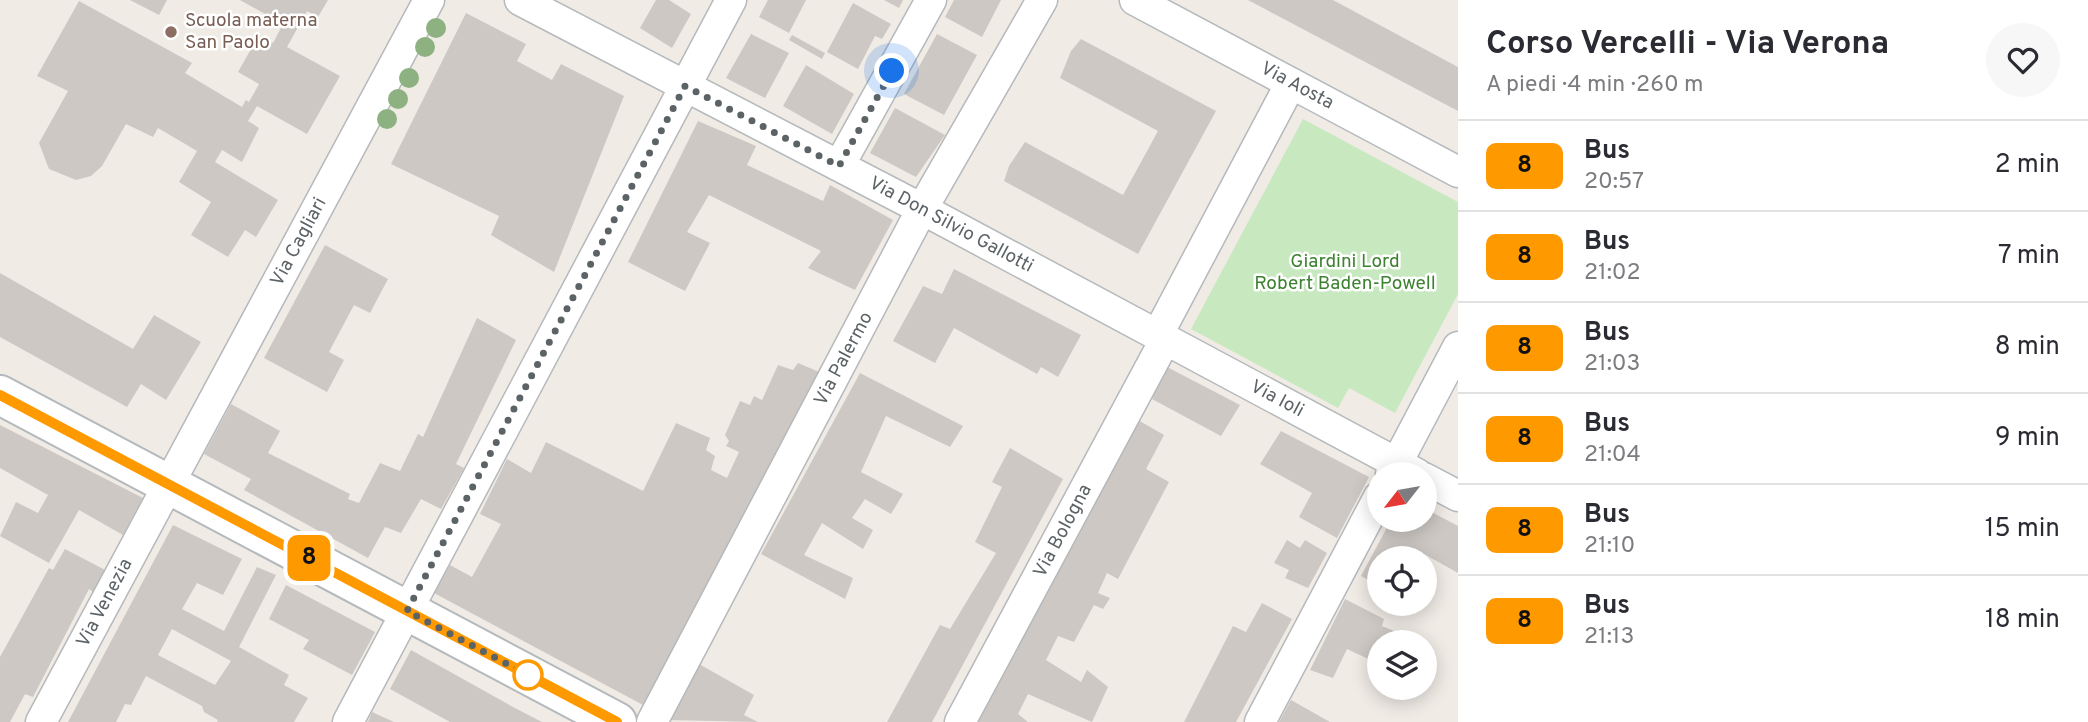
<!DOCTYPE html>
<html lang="it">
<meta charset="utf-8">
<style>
:root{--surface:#fff;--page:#f7f7f7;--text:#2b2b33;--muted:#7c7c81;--line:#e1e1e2}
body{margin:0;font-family:Overpass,sans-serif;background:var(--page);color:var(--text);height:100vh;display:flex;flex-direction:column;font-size:26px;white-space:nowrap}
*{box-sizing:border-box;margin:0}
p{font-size:23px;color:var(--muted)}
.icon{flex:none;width:38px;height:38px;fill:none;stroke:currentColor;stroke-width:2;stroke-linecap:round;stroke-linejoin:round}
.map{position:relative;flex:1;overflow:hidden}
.drawer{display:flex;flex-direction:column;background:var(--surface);width:630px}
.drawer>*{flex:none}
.badge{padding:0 14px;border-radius:10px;font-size:24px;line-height:46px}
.needle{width:46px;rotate:239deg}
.controls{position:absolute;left:1367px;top:462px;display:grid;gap:14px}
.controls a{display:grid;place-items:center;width:70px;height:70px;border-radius:50%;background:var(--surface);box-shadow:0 4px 18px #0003;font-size:35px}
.you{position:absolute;width:35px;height:35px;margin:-18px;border:5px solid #fff;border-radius:50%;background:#1a73e8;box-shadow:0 0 0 10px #1a73e833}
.map>.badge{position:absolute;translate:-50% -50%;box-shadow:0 0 0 4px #fff}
.round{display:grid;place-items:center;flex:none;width:74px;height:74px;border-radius:37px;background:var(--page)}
.summary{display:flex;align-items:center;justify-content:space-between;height:119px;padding:0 28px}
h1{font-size:33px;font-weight:700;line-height:52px}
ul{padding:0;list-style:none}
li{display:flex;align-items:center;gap:21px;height:91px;padding:0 28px;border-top:2px solid var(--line)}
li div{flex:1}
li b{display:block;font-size:26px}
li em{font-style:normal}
li .badge{min-width:77px;font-weight:700;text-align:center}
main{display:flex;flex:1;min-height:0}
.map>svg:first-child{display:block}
</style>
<main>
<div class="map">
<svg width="1458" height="722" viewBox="0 0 1458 722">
<rect width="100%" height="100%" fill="#f0ebe5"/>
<path fill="#c8e9c0" d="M 1303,119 L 1458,202 L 1458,294 L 1395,413 L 1349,388 L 1338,408 L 1191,329 Z"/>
<path fill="#cdc8c4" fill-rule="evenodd" d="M 130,0 L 167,0 L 159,15 Z
M 240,0 L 328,0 L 318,17 L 307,11 L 287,47 L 340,76 L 307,134 L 257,106 L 248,121 L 259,128 L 242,162 L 222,150 L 215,162 L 278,200 L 256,237 L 245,230 L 228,257 L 191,235 L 211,202 L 179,182 L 197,151 L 158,128 L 153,137 L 126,124 L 102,166 L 91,176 L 76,180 L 49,169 L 39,143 L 68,91 L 37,76 L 79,1 L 192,63 L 185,73 L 242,107 L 246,100 L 249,102 L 259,84 L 238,72 L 259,35 L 273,43 L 283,24 Z
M 656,0 L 669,0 L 691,14 L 672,48 L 640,28 Z
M 768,0 L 806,0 L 789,33 L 759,17 Z
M 884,0 L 903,0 L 899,8 Z
M 954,0 L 1001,0 L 982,37 L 945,17 Z
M 1248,0 L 1333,0 L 1458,67 L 1458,111 Z
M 853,3 L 891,24 L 882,39 L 875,36 L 858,69 L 827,52 Z
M 466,13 L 526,44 L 517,61 L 552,80 L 561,64 L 624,96 L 554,272 L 491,235 L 499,216 L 391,164 Z
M 751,34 L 789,53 L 765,98 L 726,78 Z
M 937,34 L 977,55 L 944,115 L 904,94 Z
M 792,35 L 825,53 L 822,59 L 789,40 Z
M 1081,39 L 1216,111 L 1138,254 L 1004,181 L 1009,166 L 1025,142 L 1123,195 L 1158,131 L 1060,78 L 1071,51 Z
M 806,65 L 854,94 L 832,134 L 783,106 Z
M 895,108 L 945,135 L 916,177 L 870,153 Z
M 698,121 L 756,146 L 747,165 L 823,201 L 830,185 L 893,220 L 855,290 L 808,268 L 821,251 L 709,195 L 687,232 L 710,243 L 685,291 L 628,262 Z
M 325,245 L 388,279 L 370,313 L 354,305 L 329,352 L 344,360 L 327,392 L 264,358 Z
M 954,269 L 1081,335 L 1058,377 L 1041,367 L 1037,374 L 954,328 L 935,363 L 893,341 L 923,286 L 942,294 Z
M 0,273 L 133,349 L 154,315 L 201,342 L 166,400 L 141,384 L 127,407 L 0,337 Z
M 477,318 L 516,340 L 456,464 L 464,468 L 441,509 L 421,499 L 401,533 L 385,527 L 368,558 L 244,490 L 251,479 L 204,454 L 231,404 L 280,431 L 268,453 L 350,494 L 348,499 L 359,503 L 380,463 L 400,471 L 418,434 L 423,437 Z
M 798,363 L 824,374 L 643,705 L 434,593 L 450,565 L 472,577 L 501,524 L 480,514 L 507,459 L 531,473 L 546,442 L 643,491 L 676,423 L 710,438 L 706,450 L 715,456 L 711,470 L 727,478 L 739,452 L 726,446 L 729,441 L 725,435 L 740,401 L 750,405 L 754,396 L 762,400 L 778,365 L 793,370 Z
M 1167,367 L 1240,405 L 1221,436 L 1152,399 Z
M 860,373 L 963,426 L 950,447 L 886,416 L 861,472 L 903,494 L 891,514 L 865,499 L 852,518 L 873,530 L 863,549 L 822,523 L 804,555 L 853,578 L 845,599 L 761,554 Z
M 1138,420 L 1164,435 L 1146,469 L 1169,482 L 1118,579 L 1107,573 L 1098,593 L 1110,598 L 1103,609 L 1094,605 L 1074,642 L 1058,636 L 1046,660 L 1081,682 L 1087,670 L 1108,687 L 1092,722 L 1028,694 L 1018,714 L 1028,722 L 976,722 Z
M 0,425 L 143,498 L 123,535 L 79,510 L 49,563 L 0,536 L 16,502 L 38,513 L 48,495 L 0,468 Z
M 1281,431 L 1369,477 L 1337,538 L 1299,517 L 1312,493 L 1260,464 Z
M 1010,448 L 1063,479 L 932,722 L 887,722 L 940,625 L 950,629 L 996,553 L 975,542 L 1002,487 L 992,482 Z
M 1424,508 L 1458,526 L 1458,573 L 1424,554 L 1422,558 L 1379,558 L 1379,586 L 1361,576 L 1391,520 L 1424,520 Z
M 173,525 L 242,559 L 223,595 L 197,583 L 182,609 L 224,631 L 257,567 L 276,575 L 239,647 L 289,675 L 284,685 L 308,698 L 294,722 L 217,722 L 218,720 L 204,712 L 202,706 L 146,676 L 131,705 L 125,704 L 116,722 L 68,722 ZM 172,629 L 231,661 L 215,685 L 158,655 Z
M 1287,540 L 1300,548 L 1305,540 L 1327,553 L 1308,588 L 1285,578 L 1289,570 L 1274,563 Z
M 65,549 L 105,570 L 93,592 L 89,589 L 33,697 L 25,694 L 10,722 L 0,722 L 0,657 L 49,568 L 53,570 Z
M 286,585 L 375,632 L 352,675 L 303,649 L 309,640 L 269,619 Z
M 1345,599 L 1384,619 L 1382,626 L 1394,631 L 1389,642 L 1379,642 L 1379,664 L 1347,649 L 1333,678 L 1310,670 Z
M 1262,603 L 1292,619 L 1236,722 L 1184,722 L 1233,626 L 1246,632 Z
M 411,650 L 513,707 L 542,722 L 450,722 L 390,689 Z
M 699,664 L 754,695 L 744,715 L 758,722 L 668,720 Z
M 1291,700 L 1330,722 L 1279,722 Z
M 372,712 L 394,722 L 368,722 Z"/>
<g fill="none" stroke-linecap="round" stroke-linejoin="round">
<g stroke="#b5b9bc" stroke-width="33">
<path id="minor" d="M 520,0 L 922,209 L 1417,474
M 1135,0 L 1458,172
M 839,166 L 931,0
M 1157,336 L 1291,83
M 1391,474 L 1458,347
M 1424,478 L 1458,496
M 41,722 L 429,0
M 348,722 L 731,0
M 652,722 L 922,209 L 1042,0
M 960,722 L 1165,340
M 1260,722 L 1379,497"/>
</g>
<g stroke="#b3b9bd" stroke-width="42">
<path id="secondary" d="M 0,395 L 617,722"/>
</g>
<use href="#minor" stroke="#fff" stroke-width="30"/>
<use href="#secondary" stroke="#fff" stroke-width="38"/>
</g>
<g fill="#8db181">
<circle cx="436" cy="28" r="10"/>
<circle cx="425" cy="47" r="10"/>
<circle cx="409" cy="78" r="10"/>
<circle cx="398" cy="99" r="10"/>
<circle cx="387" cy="119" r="10"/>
</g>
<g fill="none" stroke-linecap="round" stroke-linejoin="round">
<g stroke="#fff" stroke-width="16">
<path id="line" d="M 0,395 L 617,722"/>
</g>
<use href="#line" stroke="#f90" stroke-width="10"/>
<path stroke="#5c6366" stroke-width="7" stroke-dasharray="0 12.6" d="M 528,675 L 407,611 L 685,86 L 839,166 L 892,71"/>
</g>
<circle fill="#8d6e63" stroke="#fff" stroke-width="2.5" cx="171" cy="32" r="7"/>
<circle fill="#fff" stroke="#f90" stroke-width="3.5" cx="528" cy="675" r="14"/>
<g text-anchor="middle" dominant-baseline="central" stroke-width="5" stroke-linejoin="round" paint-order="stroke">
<g font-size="19" fill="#785e54" stroke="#fff" text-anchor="start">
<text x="185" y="21">Scuola materna<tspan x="185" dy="22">San Paolo</tspan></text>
</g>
<g font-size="19" fill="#5c6366" stroke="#fff">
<text transform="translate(1297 86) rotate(28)">Via Aosta</text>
<text transform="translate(951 225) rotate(28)">Via Don Silvio Gallotti</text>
<text transform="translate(299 242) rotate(-62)">Via Cagliari</text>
<text transform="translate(844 359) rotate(-62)">Via Palermo</text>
<text transform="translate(1277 399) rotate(28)">Via Ioli</text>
<text transform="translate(1063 531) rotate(-62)">Via Bologna</text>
<text transform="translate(105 603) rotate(-62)">Via Venezia</text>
</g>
<g font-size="19" fill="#3c8230" stroke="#fff">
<text x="1345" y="262">Giardini Lord<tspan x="1345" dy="22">Robert Baden-Powell</tspan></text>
</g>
</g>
</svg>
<div class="controls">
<a><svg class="needle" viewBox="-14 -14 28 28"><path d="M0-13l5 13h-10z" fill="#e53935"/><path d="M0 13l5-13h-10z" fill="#7c7c81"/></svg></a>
<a><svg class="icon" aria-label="locate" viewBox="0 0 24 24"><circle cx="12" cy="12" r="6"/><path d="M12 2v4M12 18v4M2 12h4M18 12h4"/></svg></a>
<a><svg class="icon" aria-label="layers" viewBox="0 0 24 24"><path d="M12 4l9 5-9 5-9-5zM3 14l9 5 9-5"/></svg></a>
</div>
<div class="you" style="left:892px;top:71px"></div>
<b class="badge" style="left:309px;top:558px;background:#f90;color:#111">8</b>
</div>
<section class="drawer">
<div class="summary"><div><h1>Corso Vercelli - Via Verona</h1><p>A piedi · 4 min · 260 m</p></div><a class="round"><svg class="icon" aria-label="heart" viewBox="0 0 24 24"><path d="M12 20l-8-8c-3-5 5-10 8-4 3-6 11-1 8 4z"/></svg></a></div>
<ul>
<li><span class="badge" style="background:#f90;color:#111">8</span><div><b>Bus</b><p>20:57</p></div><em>2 min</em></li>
<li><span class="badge" style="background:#f90;color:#111">8</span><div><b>Bus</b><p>21:02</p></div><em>7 min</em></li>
<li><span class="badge" style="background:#f90;color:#111">8</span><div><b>Bus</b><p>21:03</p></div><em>8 min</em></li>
<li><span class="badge" style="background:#f90;color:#111">8</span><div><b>Bus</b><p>21:04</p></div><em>9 min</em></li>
<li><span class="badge" style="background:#f90;color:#111">8</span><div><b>Bus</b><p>21:10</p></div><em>15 min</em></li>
<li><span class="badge" style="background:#f90;color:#111">8</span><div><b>Bus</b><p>21:13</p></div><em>18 min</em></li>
</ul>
</section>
</main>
